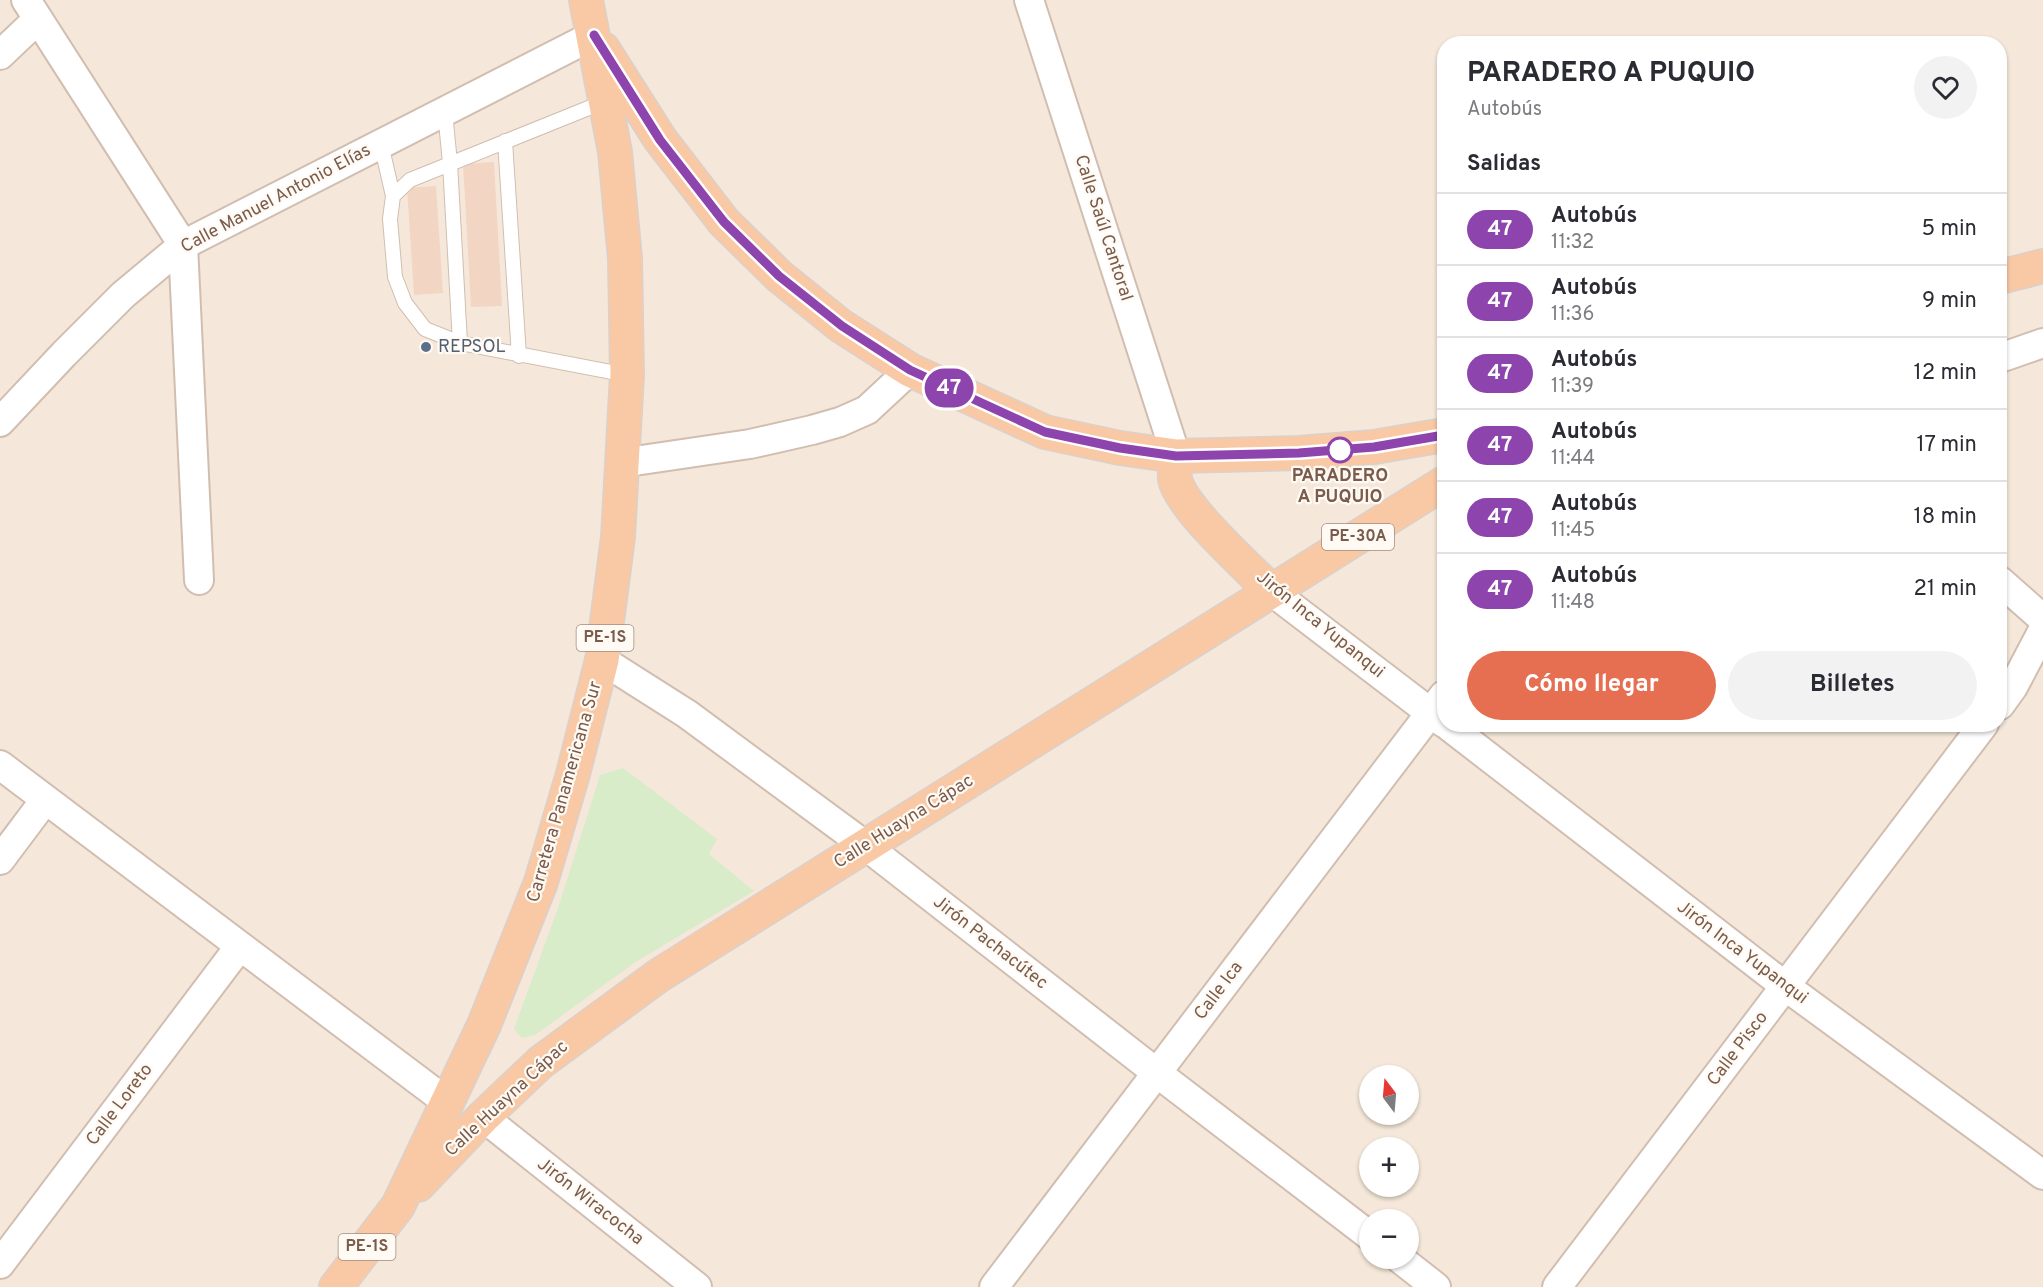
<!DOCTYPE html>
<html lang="es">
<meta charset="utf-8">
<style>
:root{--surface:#fff;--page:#f2f2f3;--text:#2b2b33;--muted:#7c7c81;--line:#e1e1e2;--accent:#e76f51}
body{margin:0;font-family:Overpass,sans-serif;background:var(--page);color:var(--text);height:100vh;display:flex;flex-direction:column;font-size:22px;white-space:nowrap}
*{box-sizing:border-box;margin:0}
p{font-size:20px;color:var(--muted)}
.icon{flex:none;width:33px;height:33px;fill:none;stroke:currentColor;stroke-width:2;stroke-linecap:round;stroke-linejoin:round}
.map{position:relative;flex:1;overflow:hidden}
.panel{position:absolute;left:1437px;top:36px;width:570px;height:696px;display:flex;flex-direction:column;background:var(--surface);border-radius:24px;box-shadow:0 2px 4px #0004}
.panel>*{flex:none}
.badge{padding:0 12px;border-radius:20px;font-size:21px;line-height:39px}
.needle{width:39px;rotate:344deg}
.fabs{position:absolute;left:1359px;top:1065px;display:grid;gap:12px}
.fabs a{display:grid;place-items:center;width:60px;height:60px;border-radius:50%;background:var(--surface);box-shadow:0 2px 4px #0004;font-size:30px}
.map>.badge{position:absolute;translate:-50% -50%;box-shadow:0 0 0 3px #fff}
h2{padding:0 30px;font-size:22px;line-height:54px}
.round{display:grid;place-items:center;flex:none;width:63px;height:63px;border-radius:32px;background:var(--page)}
.head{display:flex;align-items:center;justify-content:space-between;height:102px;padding:0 30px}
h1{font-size:28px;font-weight:700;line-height:45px}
.action{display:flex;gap:12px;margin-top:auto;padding:12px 30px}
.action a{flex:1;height:69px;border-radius:36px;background:var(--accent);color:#fff;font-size:24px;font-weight:700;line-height:69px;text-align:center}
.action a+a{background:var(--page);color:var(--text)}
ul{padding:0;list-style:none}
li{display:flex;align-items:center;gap:18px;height:72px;padding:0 30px;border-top:2px solid var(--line)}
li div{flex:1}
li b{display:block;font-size:22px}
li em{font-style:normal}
li .badge{min-width:66px;font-weight:700;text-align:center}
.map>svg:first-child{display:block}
</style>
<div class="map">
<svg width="2043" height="1287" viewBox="0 0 2043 1287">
<rect width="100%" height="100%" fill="#fdf6ec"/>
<path fill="#f5e8da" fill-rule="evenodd" d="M 0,0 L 2043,0 L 2043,1287 L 0,1287 ZM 1444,44 L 2000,44 L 2000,724 L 1444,724 ZM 1370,1076 L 1408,1076 L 1408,1114 L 1370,1114 ZM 1370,1148 L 1408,1148 L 1408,1186 L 1370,1186 ZM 1370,1220 L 1408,1220 L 1408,1258 L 1370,1258 Z"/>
<path fill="#d8ecc9" d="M 623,768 L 717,839 L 709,854 L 754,891 L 634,963 L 535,1035 L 522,1038 L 514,1029 L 559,905 L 600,775 Z"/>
<path fill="#f3d5c3" d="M 494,162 L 502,306 L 471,307 L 463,164 Z
M 436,186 L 443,293 L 414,295 L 407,188 Z"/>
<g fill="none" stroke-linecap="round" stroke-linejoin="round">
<g stroke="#d1beb0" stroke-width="16">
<path id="service" d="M 606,101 L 410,180 L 393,196 L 390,219 L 395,277 L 405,303 L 425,329 L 460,343 L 627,375
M 445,112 L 450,163 L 460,343
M 505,141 L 519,356
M 381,144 L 393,196"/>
</g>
<g stroke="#d1beb0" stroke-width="32">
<path id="minor" d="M 26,0 L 183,245 L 199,580
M 1029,0 L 1176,456
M 0,55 L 38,19
M 2000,358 L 2043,343
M 0,422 L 64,354 L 123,295 L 183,245 L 594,35
M 621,463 L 750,444 L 812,430 L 840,422 L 867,410 L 910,370
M 2000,581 L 2043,619
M 1271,591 L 1444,723
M 602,660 L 687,714 L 866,846 L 1157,1073 L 1370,1236
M 2000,705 L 2013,687 L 2043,630
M 1446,724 L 1785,986 L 2043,1175
M 0,765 L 447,1102
M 0,860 L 45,800
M 483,1117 L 697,1287
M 1399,1258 L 1436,1287
M 0,1264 L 240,946
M 994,1287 L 1444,695
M 1557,1287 L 1984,724"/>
</g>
<g stroke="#dad1cd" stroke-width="36">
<path id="trunk" d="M 603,49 L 660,139 L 724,222 L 779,276 L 841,326 L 910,370 L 1045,432 L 1120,448 L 1176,456 L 1299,453 L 1374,447 L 1444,435
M 2000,277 L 2043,266
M 1176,456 C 1176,463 1174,472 1175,479 C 1181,508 1248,567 1271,591
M 418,1185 L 483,1117 L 541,1062 L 658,976 L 1444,483
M 336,1287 L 398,1206 L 484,1025 L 541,882 L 573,774 L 602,660 L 618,537 L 627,375 L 625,259 L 615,152 L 586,0"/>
</g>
<use href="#service" stroke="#fff" stroke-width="14"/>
<use href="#minor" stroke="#fff" stroke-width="28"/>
<use href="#trunk" stroke="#f9c8a4" stroke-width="33"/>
</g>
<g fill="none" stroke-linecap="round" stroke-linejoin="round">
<g stroke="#fff" stroke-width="14">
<path id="line" d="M 594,35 L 660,140 L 724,222 L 779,276 L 842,326 L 910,370 L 1045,432 L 1120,448 L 1176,456 L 1299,453 L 1374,447 L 1444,435"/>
</g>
<use href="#line" stroke="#8e44ad" stroke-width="9"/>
</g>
<circle fill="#5c6f8a" stroke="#fffaf3" stroke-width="2" cx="426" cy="347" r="6"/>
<circle fill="#fff" stroke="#8e44ad" stroke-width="3" cx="1340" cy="450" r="12"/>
<g text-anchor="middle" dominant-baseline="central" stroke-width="4.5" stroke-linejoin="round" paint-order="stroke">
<g fill="#fffaf3" stroke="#a28b7f" stroke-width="1.5">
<rect x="1322" y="524" width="72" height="26" rx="4.5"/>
<rect x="576.5" y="625" width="57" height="26" rx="4.5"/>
<rect x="338.5" y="1234" width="57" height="26" rx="4.5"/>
</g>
<g font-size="16" font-weight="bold" fill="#7a5c4d">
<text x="1358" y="537">PE-30A</text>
<text x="605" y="638">PE-1S</text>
<text x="367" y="1247">PE-1S</text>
</g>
<g font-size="18" fill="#7a5c4d" stroke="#fffaf3">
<text transform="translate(276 199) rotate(-28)">Calle Manuel Antonio Elías</text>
<text transform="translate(1103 228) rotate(72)">Calle Saúl Cantoral</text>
<text transform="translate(1320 625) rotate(39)">Jirón Inca Yupanqui</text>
<text transform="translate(565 792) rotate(-74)">Carretera Panamericana Sur</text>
<text transform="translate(904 822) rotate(-32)">Calle Huayna Cápac</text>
<text transform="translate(990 943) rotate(38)">Jirón Pachacútec</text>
<text transform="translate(1742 953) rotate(37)">Jirón Inca Yupanqui</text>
<text transform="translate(1219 991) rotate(-53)">Calle Ica</text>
<text transform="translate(1738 1049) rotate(-53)">Calle Pisco</text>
<text transform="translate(507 1099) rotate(-43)">Calle Huayna Cápac</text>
<text transform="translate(120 1105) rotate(-53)">Calle Loreto</text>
<text transform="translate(590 1202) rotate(38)">Jirón Wiracocha</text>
</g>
<g font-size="18" fill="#4e5e75" stroke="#fffaf3" text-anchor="start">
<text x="438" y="347">REPSOL</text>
</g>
<g font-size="18" font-weight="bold" fill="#7a5c4d" stroke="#fffaf3">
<text x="1340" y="476">PARADERO<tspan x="1340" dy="21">A PUQUIO</tspan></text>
</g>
</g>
</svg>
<div class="fabs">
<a><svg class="needle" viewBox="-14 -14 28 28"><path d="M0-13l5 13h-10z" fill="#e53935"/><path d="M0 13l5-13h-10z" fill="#7c7c81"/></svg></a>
<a>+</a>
<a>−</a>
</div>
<b class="badge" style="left:949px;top:388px;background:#8e44ad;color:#fff">47</b>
<section class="panel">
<div class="head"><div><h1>PARADERO A PUQUIO</h1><p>Autobús</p></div><a class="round"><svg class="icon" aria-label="heart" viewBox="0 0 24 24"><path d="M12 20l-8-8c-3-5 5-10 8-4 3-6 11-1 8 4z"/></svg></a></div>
<h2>Salidas</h2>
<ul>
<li><span class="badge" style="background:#8e44ad;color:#fff">47</span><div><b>Autobús</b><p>11:32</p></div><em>5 min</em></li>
<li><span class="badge" style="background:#8e44ad;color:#fff">47</span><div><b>Autobús</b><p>11:36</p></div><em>9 min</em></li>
<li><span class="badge" style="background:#8e44ad;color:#fff">47</span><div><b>Autobús</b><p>11:39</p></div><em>12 min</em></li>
<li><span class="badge" style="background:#8e44ad;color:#fff">47</span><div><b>Autobús</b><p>11:44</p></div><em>17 min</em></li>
<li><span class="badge" style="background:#8e44ad;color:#fff">47</span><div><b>Autobús</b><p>11:45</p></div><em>18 min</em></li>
<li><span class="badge" style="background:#8e44ad;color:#fff">47</span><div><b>Autobús</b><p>11:48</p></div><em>21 min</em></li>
</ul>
<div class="action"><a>Cómo llegar</a><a>Billetes</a></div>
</section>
</div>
